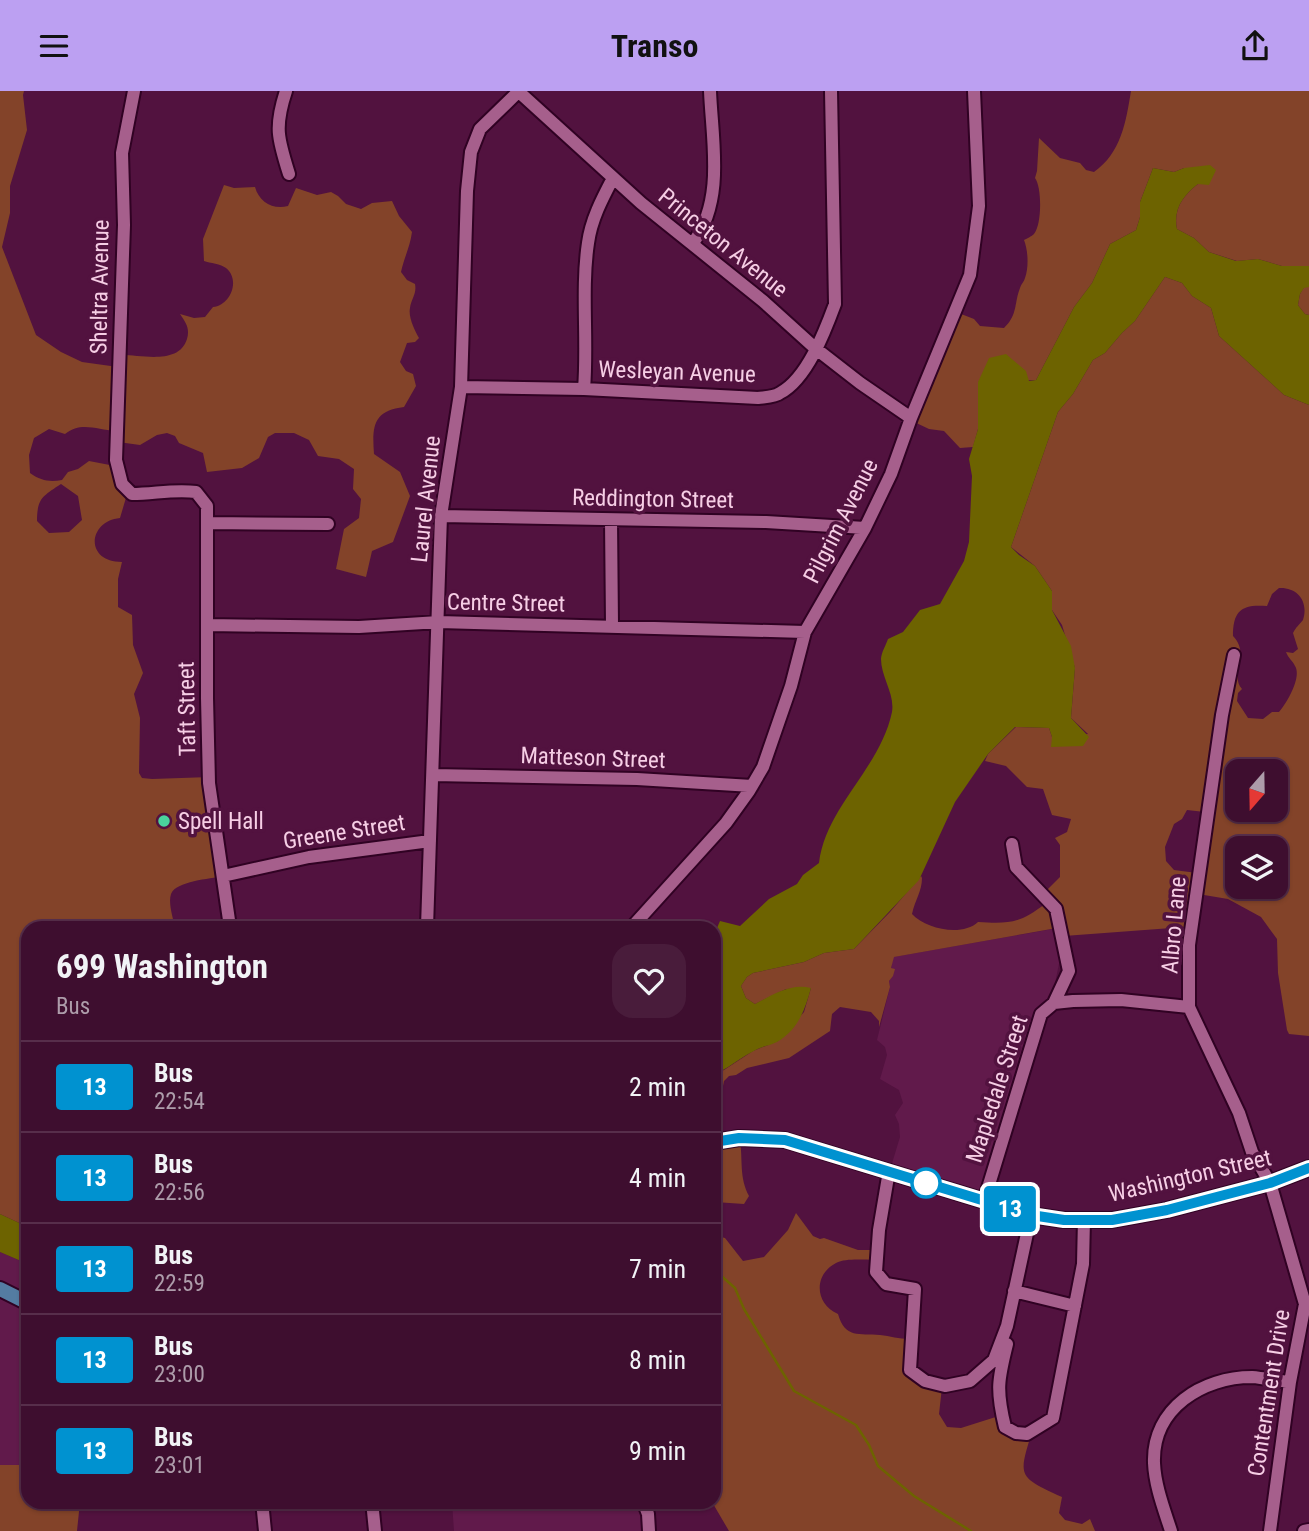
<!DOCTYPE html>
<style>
:root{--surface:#3e0e2f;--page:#491c3b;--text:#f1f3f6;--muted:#ad9caa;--line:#572e4b;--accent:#bca0f2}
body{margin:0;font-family:"Roboto Condensed",sans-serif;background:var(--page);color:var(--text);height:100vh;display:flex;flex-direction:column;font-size:26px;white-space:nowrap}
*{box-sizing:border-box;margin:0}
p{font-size:23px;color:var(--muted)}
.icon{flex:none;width:38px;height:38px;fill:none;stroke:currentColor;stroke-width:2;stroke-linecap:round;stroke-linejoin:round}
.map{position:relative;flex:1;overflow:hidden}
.side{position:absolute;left:21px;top:830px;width:700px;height:588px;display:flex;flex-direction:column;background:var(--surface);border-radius:21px;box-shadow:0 2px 5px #0004,0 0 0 2px var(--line)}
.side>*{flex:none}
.badge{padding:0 14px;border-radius:5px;font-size:24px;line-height:46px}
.needle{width:46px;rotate:200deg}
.tools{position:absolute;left:1225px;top:668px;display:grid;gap:14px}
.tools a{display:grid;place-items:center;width:63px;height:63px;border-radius:14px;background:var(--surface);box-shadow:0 2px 5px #0004,0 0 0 2px var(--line);font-size:35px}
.map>.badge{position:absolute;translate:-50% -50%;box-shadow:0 0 0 4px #fff}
.round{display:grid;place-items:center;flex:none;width:74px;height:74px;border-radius:21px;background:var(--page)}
.overview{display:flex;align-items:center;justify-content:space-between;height:119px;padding:0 35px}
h1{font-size:33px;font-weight:700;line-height:52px}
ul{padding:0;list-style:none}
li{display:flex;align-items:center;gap:21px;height:91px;padding:0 35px;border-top:2px solid var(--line)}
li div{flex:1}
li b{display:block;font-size:26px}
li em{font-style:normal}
li .badge{min-width:77px;font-weight:700;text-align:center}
header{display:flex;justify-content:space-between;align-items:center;height:91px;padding:0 35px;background:var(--accent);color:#111;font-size:32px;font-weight:700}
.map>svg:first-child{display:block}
</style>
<header><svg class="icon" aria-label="menu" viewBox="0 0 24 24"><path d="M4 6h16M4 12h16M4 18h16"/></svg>Transo<svg class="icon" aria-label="share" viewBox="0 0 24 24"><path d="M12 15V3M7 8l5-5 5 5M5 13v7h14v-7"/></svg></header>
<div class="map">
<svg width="1309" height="1440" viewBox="0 0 1309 1440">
<rect width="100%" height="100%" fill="#52123f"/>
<path fill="#611a4b" d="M 1058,837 L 1061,863 L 1054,897 L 1054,911 L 1040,923 L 984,1109 L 890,1079 L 900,1046 L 899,1033 L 895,1024 L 903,1012 L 899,999 L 880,988 L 887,964 L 885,956 L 877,949 L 890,896 L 889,890 L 893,884 L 891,877 L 893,866 Z
M 0,1161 L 28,1173 L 28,1374 L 0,1374 Z
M 452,1411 L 642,1411 L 648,1440 L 454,1440 Z"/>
<path fill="#834329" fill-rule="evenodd" d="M 0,0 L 24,0 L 23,4 L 27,39 L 10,95 L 10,122 L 2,156 L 36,244 L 61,261 L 82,271 L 118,276 L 122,264 C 142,264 179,274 187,248 C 190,237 186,232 180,223 L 194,227 L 205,226 L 213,216 C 230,215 241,189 226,177 C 221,173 210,172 204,170 L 203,148 L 224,94 L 234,97 L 255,96 C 259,111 273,119 288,115 L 296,97 L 317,104 L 331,101 L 338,105 L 346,113 L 361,118 L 372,112 L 392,110 L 399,125 L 412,141 C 410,156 404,167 401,181 L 407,189 L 415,193 C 417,203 411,208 410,217 C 408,226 415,240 419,247 L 415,251 L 407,252 L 400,271 L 406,280 L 413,283 L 416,295 L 404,316 C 373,320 372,335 374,363 L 400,381 L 410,405 L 393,451 L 372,460 L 366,486 L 336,478 L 344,438 L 359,427 L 361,408 L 353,398 L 354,378 L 339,368 L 318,365 L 309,349 L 294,342 L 275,342 L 268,346 L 259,367 L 242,377 L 207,381 L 203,362 L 179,352 L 175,345 L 167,342 L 157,344 L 140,354 L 118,351 L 116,340 C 97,339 81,330 65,343 L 49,338 L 34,347 L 29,364 L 30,382 C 41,390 50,391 62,389 L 68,381 L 78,378 L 89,370 L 115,375 L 128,400 L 120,427 C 88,430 84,471 122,471 L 118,488 L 118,516 L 132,524 L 133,554 L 143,582 L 134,603 L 140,627 L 139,682 L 142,687 L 152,688 L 210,686 L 223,785 C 210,788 176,790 171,803 C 168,812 173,827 175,836 L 28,836 L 28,1136 L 0,1123 ZM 61,393 L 78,405 L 82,429 L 69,441 L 49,442 L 37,430 C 37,407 43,405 61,393 Z
M 1131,0 L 1309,0 L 1309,175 L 1282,175 L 1258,168 L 1237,170 L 1209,161 L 1194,147 L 1177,138 C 1173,118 1183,105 1198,93 L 1184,77 L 1174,81 L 1153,77 L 1140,111 L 1140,126 L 1136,139 L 1110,153 L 1092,192 L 1074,216 L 1036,289 L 978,291 L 978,338 L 973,356 L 960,357 L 944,340 L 929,338 L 910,329 L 956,221 L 974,228 L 980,235 L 1004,237 C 1018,224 1014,212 1020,197 C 1021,193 1024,191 1025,187 C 1029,176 1028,159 1024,149 C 1026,148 1032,145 1034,143 C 1042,134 1042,96 1035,87 L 1037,80 L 1039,47 L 1060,67 L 1080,72 L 1086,79 L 1094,81 C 1121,62 1126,31 1131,0 Z
M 1165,186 L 1182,192 L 1192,205 L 1211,217 L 1219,245 L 1284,304 L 1309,314 L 1309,945 L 1289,943 L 1287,939 L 1278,882 L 1277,848 L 1261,826 L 1228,808 L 1204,804 L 1185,836 L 1064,845 L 1057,837 L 894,866 L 891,877 L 895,878 L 893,885 L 889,890 L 890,896 L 879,936 L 879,930 L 871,921 L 840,916 L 832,923 L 830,940 L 789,967 L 747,977 L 736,984 L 729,985 L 724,990 L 721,1005 L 714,1005 L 714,983 L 724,979 L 753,960 L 778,950 L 804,921 L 811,897 L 786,898 L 755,913 L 746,907 L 741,895 L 747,886 L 753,882 L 804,871 L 824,862 L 854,858 L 890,821 L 921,785 L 922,787 C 922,800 915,809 912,823 C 926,838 962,846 978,831 C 1010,833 1021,832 1046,812 L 1043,803 L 1060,786 L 1060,754 L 1055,747 L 1067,741 L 1071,728 L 1052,724 L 1043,698 L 1027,696 L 1006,675 L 985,670 L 988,663 L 1016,636 L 1049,637 L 1052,646 L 1088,643 L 1071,627 L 1075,577 L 1062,534 L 1052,519 L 1052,500 L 1035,475 L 1011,456 L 1058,321 L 1073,303 L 1093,269 L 1105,262 L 1122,242 L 1135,230 ZM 1279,497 C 1297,496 1309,510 1303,529 C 1299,534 1296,536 1293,542 L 1298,558 L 1293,562 L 1286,561 C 1288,567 1293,570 1295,575 C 1302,586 1287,612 1279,621 L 1272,621 L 1263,628 L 1248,627 L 1237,610 L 1238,602 L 1242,598 C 1229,584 1251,563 1233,545 C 1233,519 1242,513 1267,515 L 1272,503 ZM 1237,681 L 1276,681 L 1276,719 L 1237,719 ZM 1187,719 L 1205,721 L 1197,782 L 1174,779 L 1166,770 L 1165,756 L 1174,733 L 1182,728 ZM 1237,758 L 1276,758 L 1276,796 L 1237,796 Z
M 1304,196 L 1309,196 L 1309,224 L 1305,223 L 1298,214 L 1300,203 Z
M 740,1049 C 743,1070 739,1086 749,1105 L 744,1113 L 715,1111 L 714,1051 Z
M 796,1122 L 813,1145 L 820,1148 L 824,1147 L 858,1159 L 875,1159 L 875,1169 C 864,1169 846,1167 836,1172 C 813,1184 815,1213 838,1223 C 845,1248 859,1242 880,1244 C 890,1245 899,1248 909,1248 L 910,1280 L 942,1296 L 939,1323 L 947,1336 L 961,1337 L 1002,1324 C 1010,1337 1018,1341 1033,1337 C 1019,1385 1015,1385 1062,1406 L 1059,1422 L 1065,1429 L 1082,1433 L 1090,1428 L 1095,1440 L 729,1440 L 712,1411 L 714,1410 L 714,1144 L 725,1147 L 743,1170 L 764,1166 L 788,1139 Z
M 0,1374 L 28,1374 L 28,1410 L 80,1411 L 77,1440 L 0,1440 Z"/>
<path fill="#6d6300" d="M 1210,74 L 1216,79 L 1209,94 L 1198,93 C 1183,105 1173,118 1177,138 L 1194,147 L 1209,161 L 1236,170 L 1258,168 L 1282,175 L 1309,175 L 1309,196 L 1304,197 L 1300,203 L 1298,214 L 1305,223 L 1309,224 L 1309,314 L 1284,304 L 1219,245 L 1211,217 L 1192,205 L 1182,192 L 1165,186 L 1135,230 L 1122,242 L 1105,262 L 1093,269 L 1073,303 L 1058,321 L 1011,456 L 1019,464 L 1035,475 L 1052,500 L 1052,519 L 1071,555 L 1075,577 L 1071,627 L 1089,646 L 1083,655 L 1051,656 L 1052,646 L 1049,637 L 1015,636 L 988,663 L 955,711 L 919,789 L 854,858 L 824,862 L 804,871 L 753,882 L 747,886 L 741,895 L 746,907 L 755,913 C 773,904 790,892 811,897 C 805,919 798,939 777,951 C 769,955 759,956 752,961 C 738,968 728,978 714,983 L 714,844 L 720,830 L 740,835 L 769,808 L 797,793 L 803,784 L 819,772 C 826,715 880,678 892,621 C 895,603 881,586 881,568 C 881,562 886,554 888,548 L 903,541 L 920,519 L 940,513 L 964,470 L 969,451 L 972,385 L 969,368 L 978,338 L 978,291 L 989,267 L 1006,263 L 1026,280 L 1029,290 L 1036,289 L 1074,216 L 1092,192 L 1110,153 L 1136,139 L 1140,126 L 1140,111 L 1153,77 L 1174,81 L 1184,77 Z
M 0,1123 L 28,1136 L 28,1173 L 0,1161 Z"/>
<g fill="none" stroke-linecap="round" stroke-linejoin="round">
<path stroke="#6d6300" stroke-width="2.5" d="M 714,1181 L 718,1182 L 735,1197 L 744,1218 L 794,1300 L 856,1334 L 869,1354 L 878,1375 L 914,1405 L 971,1440"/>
<g stroke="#300223" stroke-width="16">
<path id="minor" d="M 134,0 L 122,62 L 124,134 L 116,369 L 122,393 L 132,403 C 154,403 174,398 196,401 L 207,415 L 207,607 L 209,692 L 230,836
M 286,0 C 274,36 278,48 289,83
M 518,0 L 641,112 L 763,210 L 815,257 L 860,292 L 911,327
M 693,152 C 725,108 712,50 710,0
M 461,296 L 584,298 L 758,307 C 765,306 775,306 780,302 C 807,288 825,240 835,213 L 831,0
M 584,298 C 588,250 581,199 588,152 C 591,129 602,108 613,87
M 441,425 L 766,431 L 865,437
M 611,429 L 612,534
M 208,432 L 328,433
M 207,534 L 359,536 L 439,531 L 805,541
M 1234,564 L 1222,624 L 1189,854 L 1189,916 L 1239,1022 L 1252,1061 L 1270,1092 L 1305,1213 L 1290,1291 L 1270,1440
M 433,684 L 637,688 L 752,695
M 1012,753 L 1016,776 L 1056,818 L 1069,880 L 1054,912
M 223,785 L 309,766 L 430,750
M 427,836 L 441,425 L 461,296 L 467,100 L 471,61 L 480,38 L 517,2
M 632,836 L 726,732 L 749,700 L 763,676 L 791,595 L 805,541 L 865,437 L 891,383 L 911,327 L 970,184 L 979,115 L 974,0
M 889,1080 L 879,1139 L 876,1181 L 886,1193 L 915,1198 L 910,1279 L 925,1290 L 945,1295 L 970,1290 L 994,1269 L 1007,1235 L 1031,1124
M 984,1110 L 1041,923 L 1054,912 L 1073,910 L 1121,909 L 1189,916
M 1014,1200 L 1075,1215
M 1007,1253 C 998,1289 996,1299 1005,1336 L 1016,1342 L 1027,1343 L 1053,1327 L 1083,1173 L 1084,1128
M 262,1410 L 265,1440
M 372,1410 L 375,1440
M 643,1410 L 648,1423 L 649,1440
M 1171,1440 C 1164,1418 1155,1395 1154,1372 C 1152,1317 1203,1286 1252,1286 C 1265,1287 1278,1290 1290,1291
M 1304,1440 L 1309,1439"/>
</g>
<g stroke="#300223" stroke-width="18">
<path id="major" d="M 714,1051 L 739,1047 L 785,1049 L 1031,1124 L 1064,1129 L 1112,1129 L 1167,1119 L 1270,1092 L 1309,1077
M 0,1198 L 28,1212"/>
</g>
<use href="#minor" stroke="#a65f8c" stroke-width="12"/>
<use href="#major" stroke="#547ca2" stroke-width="14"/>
</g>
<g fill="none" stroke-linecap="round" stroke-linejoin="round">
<g stroke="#fff" stroke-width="16">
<path id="line" d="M 714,1051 L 739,1047 L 785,1049 L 1031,1124 L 1064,1129 L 1112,1129 L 1167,1119 L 1270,1092 L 1309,1077"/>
</g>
<use href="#line" stroke="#0092d0" stroke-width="10"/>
</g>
<circle fill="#4ad49c" stroke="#52123f" stroke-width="2.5" cx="164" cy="730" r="7"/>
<circle fill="#fff" stroke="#0092d0" stroke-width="3.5" cx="926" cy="1092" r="14"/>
<g text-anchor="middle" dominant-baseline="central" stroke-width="7" stroke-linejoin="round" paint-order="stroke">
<g font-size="23" fill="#f6cee5" stroke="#52123f">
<text transform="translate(723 152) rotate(39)">Princeton Avenue</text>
<text transform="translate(100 196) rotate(-89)">Sheltra Avenue</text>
<text transform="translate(677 281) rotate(2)">Wesleyan Avenue</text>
<text transform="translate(426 408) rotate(-84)">Laurel Avenue</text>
<text transform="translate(653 408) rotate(1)">Reddington Street</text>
<text transform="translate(841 430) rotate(-63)">Pilgrim Avenue</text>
<text transform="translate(506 512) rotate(1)">Centre Street</text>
<text transform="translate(187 618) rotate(-91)">Taft Street</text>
<text transform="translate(593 667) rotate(2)">Matteson Street</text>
<text transform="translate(344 741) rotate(-9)">Greene Street</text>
<text transform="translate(1174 834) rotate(-85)">Albro Lane</text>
<text transform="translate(997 998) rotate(-72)">Mapledale Street</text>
<text transform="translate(1190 1085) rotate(-13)">Washington Street</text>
<text transform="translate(1269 1302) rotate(-81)">Contentment Drive</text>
</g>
<g font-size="23" fill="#f6cee5" stroke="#52123f" text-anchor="start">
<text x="178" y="730">Spell Hall</text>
</g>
</g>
</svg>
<div class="tools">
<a><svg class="needle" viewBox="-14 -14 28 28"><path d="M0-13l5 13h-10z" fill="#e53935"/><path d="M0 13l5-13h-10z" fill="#ad9caa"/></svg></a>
<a><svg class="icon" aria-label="layers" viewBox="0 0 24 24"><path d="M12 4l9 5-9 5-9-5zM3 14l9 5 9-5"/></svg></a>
</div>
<b class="badge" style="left:1010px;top:1118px;background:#0092d0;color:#fff">13</b>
<section class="side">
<div class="overview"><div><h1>699 Washington</h1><p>Bus</p></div><a class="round"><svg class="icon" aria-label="heart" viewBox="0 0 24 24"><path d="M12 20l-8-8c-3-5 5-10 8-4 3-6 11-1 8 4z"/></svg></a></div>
<ul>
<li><span class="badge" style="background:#0092d0;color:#fff">13</span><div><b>Bus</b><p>22:54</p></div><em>2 min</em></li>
<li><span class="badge" style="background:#0092d0;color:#fff">13</span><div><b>Bus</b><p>22:56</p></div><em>4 min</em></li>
<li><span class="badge" style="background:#0092d0;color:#fff">13</span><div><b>Bus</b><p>22:59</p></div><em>7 min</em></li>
<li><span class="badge" style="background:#0092d0;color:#fff">13</span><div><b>Bus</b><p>23:00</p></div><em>8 min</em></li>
<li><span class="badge" style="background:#0092d0;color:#fff">13</span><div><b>Bus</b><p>23:01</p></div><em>9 min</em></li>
</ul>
</section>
</div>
